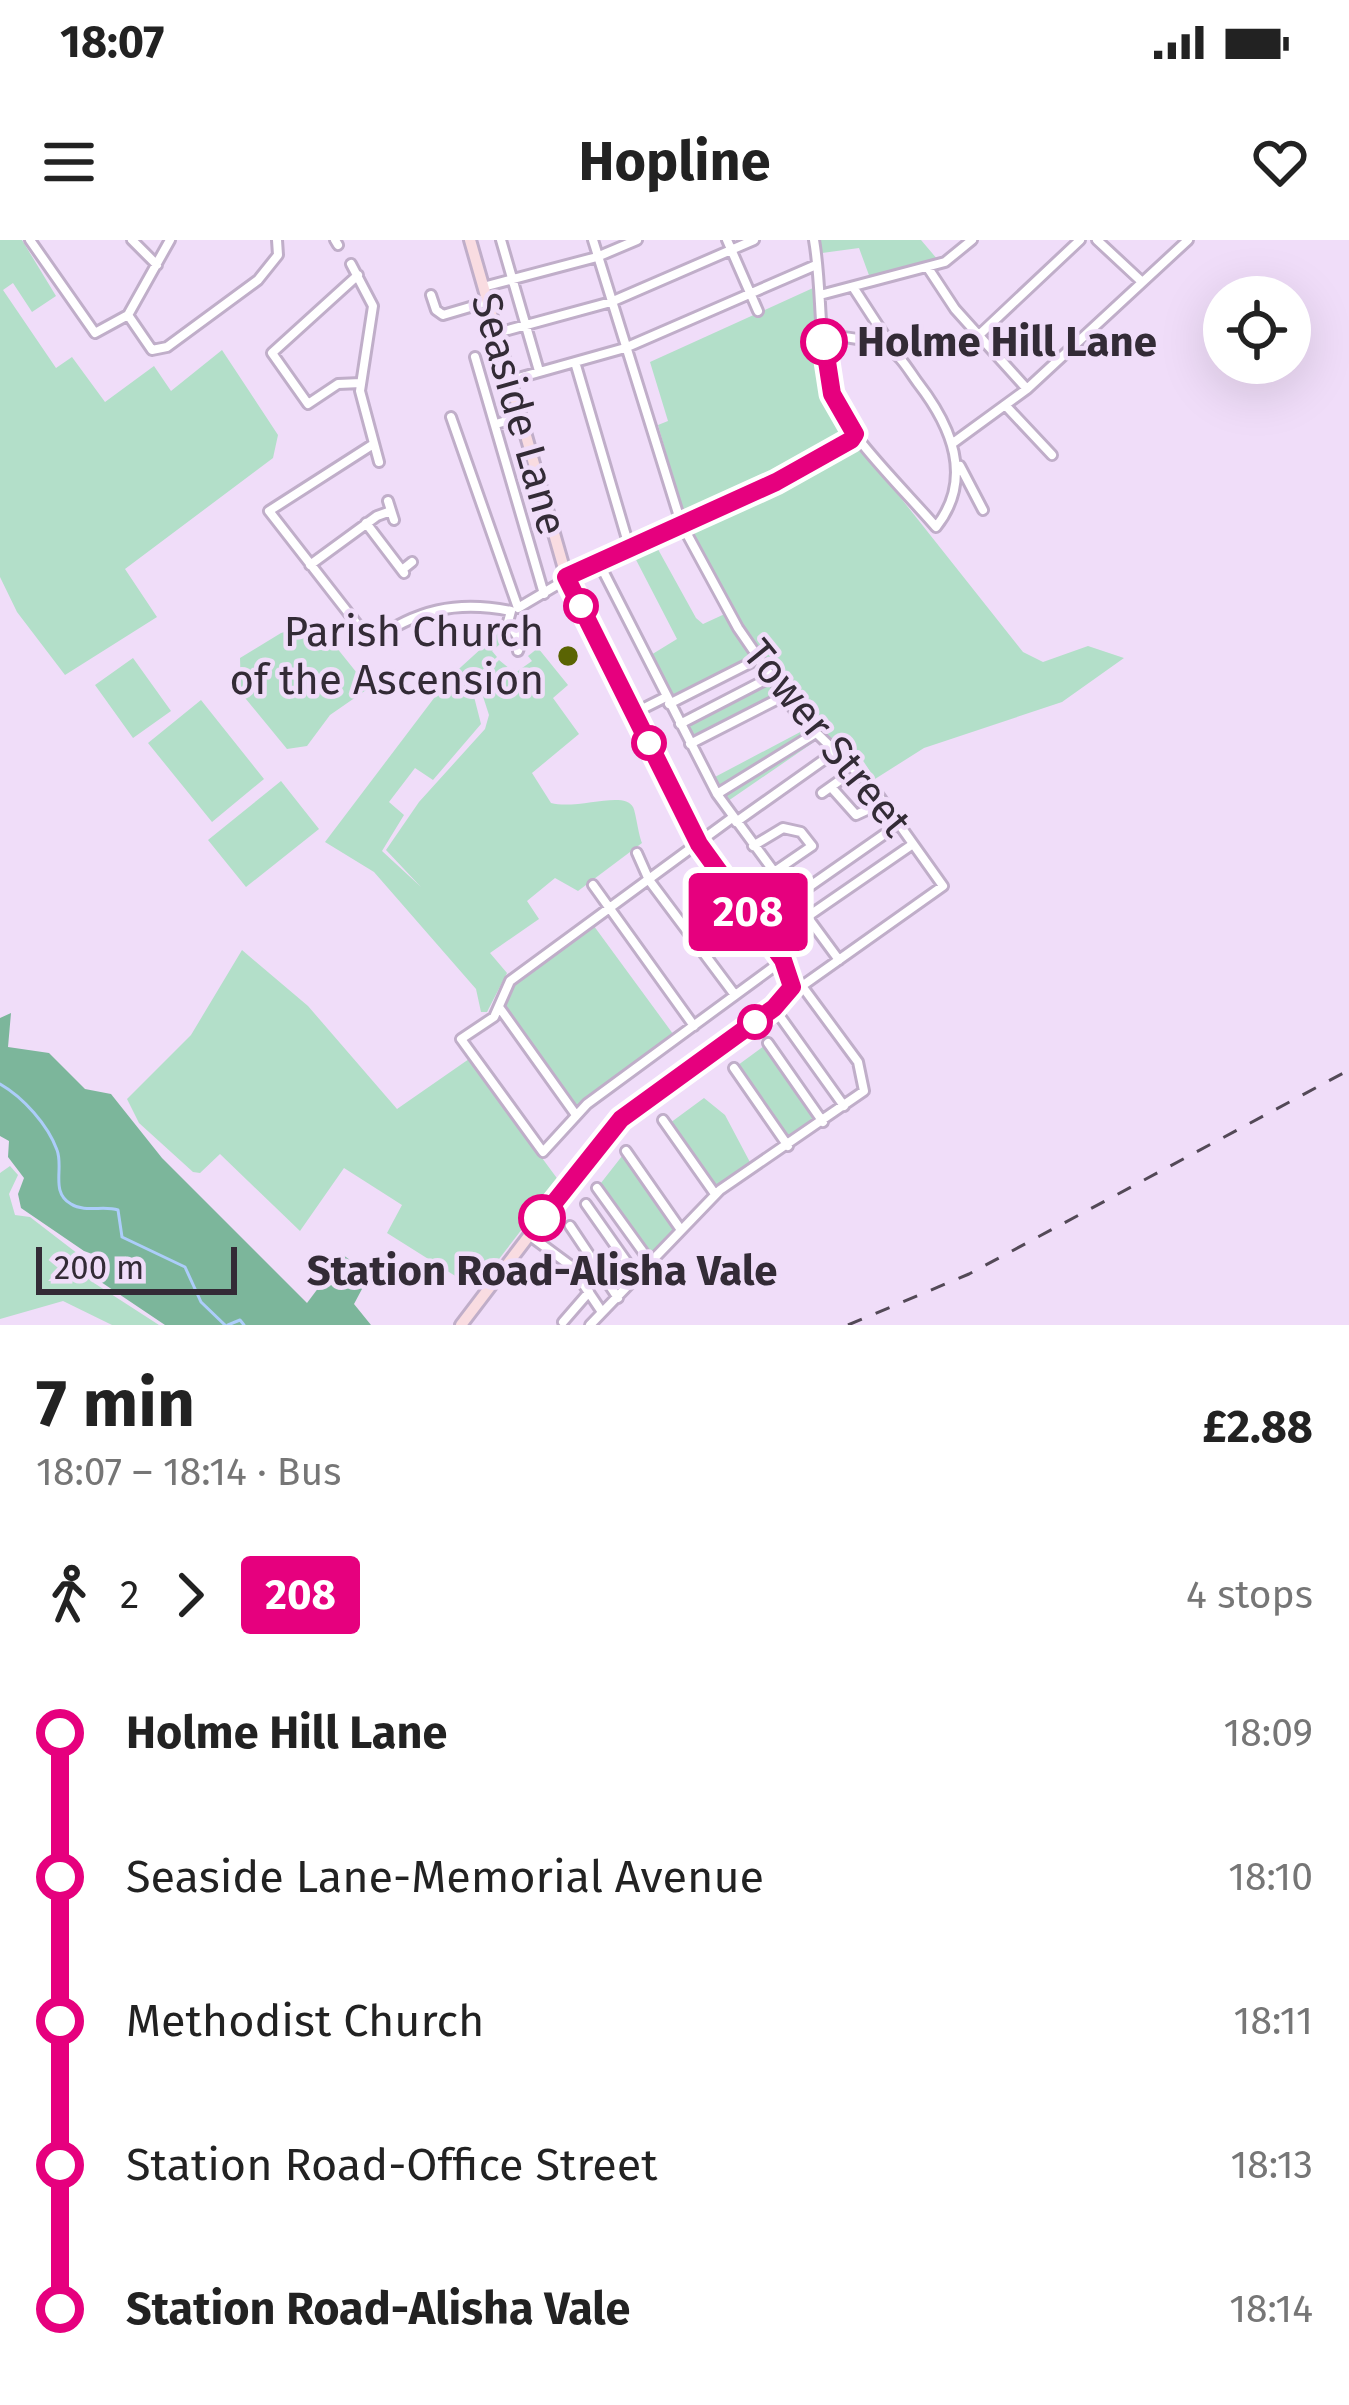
<!DOCTYPE html>
<meta charset="utf-8">
<style>
:root{--surface:#fff;--page:#f6f6f6;--text:#222;--muted:#767676}
body{margin:0;font-family:"Fira Sans",sans-serif;background:var(--page);color:var(--text);height:100vh;display:flex;flex-direction:column;font-size:45px;white-space:nowrap}
*{box-sizing:border-box;margin:0}
p{font-size:39px;color:var(--muted)}
.icon{flex:none;width:66px;height:66px;fill:none;stroke:currentColor;stroke-width:2;stroke-linecap:round;stroke-linejoin:round}
.map{position:relative;height:1085px;overflow:hidden}
.panel{display:flex;flex-direction:column;background:var(--surface);flex:1}
.panel>*{flex:none}
.badge{padding:0 24px;border-radius:9px;font-size:42px;line-height:78px}
.tools{position:absolute;left:1203px;top:36px;display:grid;gap:24px}
.tools a{display:grid;place-items:center;width:108px;height:108px;border-radius:50%;background:var(--surface);box-shadow:0 12px 48px #0002;font-size:60px}
.scale{position:absolute;left:36px;bottom:30px;width:201px;box-sizing:border-box;padding-left:12px;border:6px solid #332b36;border-top:0;font-size:33px;line-height:42px;white-space:nowrap;color:#332b36;-webkit-text-stroke:9px #f0ddf9;paint-order:stroke}
.map>.badge{position:absolute;translate:-50% -50%;box-shadow:0 0 0 6px #fff}
.legs{display:flex;align-items:center;gap:18px;height:132px;padding:0 36px;font-size:39px}
.legs p{margin-inline-start:auto}
.headline{display:flex;align-items:center;justify-content:space-between;height:204px;padding:0 36px}
h1{font-size:66px;font-weight:700;line-height:90px}
ul{padding:0 36px;list-style:none}
li{display:flex;align-items:center;gap:42px;height:144px;font-size:45px}
li i{display:grid;place-items:center;width:18px;height:100%;margin:0 15px;background:currentColor}
li i::after{content:'';width:30px;height:30px;margin:-15px;border:9px solid;border-radius:50%;background:var(--surface)}
li p{margin-inline-start:auto}
li:first-child i{background:linear-gradient(#0000 50%,currentColor 0)}
li:last-child i{background:linear-gradient(currentColor 50%,#0000 0)}
.status{display:flex;justify-content:space-between;align-items:center;height:84px;padding:0 60px;background:var(--surface);direction:ltr}
.status svg{height:33px;fill:currentColor}
header{display:flex;justify-content:space-between;align-items:center;height:156px;padding:0 36px;background:var(--surface);font-size:54px;font-weight:700}
.map>svg:first-child{display:block}
</style>
<div class="status"><b>18:07</b><svg viewBox="0 0 49 12"><path d="M0 12V9h3v3zM5 12V6h3v6zM10 12V3h3v9zM15 12V0h3v12zM26 1h20v11H26zM47 4h2v5h-2z"/></svg></div>
<header><svg class="icon" aria-label="menu" viewBox="0 0 24 24"><path d="M4 6h16M4 12h16M4 18h16"/></svg>Hopline<svg class="icon" aria-label="heart" viewBox="0 0 24 24"><path d="M12 20l-8-8c-3-5 5-10 8-4 3-6 11-1 8 4z"/></svg></header>
<div class="map">
<svg width="1349" height="1085" viewBox="0 0 1349 1085">
<rect width="100%" height="100%" fill="#f0ddf9"/>
<path fill="#b3dfc9" d="M 0,0 L 22,0 L 56,56 L 32,72 L 13,43 L 3,50 L 56,128 L 72,117 L 105,162 L 154,126 L 171,151 L 222,110 L 278,195 L 273,218 L 125,329 L 157,377 L 65,435 L 17,372 L 0,337 Z
M 820,0 L 921,0 L 938,20 L 870,38 L 859,8 L 822,13 Z
M 813,48 L 823,152 L 846,194 L 810,217 L 684,276 L 658,185 L 668,181 L 650,122 Z
M 858,204 L 1023,412 L 1043,422 L 1088,406 L 1124,418 L 1062,462 L 924,508 L 875,539 L 860,516 L 848,522 C 777,456 734,370 690,286 Z
M 654,302 L 696,378 L 703,384 L 729,372 L 758,419 L 669,464 L 646,418 L 677,399 L 632,312 Z
M 309,385 L 320,387 L 369,448 L 330,475 L 307,506 L 287,509 L 241,453 L 240,418 L 281,393 Z
M 506,386 L 507,398 L 492,411 L 497,417 L 470,441 L 481,484 L 433,540 L 415,528 L 389,562 L 404,575 L 382,611 L 421,647 L 386,610 L 419,562 L 485,489 L 489,475 L 478,441 L 499,420 L 515,433 L 532,421 L 528,416 L 538,408 L 568,445 L 553,458 L 579,494 L 532,533 L 551,563 C 578,570 624,550 633,567 C 636,573 638,593 642,603 L 578,651 L 555,638 L 527,661 L 539,679 L 490,713 L 507,733 L 487,772 L 481,772 L 476,749 L 374,632 L 325,602 L 450,437 Z
M 133,418 L 171,471 L 133,498 L 95,445 Z
M 771,437 L 784,456 L 690,504 L 680,484 Z
M 201,460 L 264,539 L 212,582 L 148,503 Z
M 804,490 L 814,502 L 728,561 L 713,538 Z
M 281,541 L 319,589 L 246,647 L 208,600 Z
M 591,682 L 676,798 L 576,875 L 498,766 L 510,741 Z
M 242,710 L 308,766 L 397,869 L 469,819 L 559,941 L 476,1049 L 387,993 L 402,965 L 344,928 L 300,991 L 220,914 L 200,933 L 193,932 L 139,883 L 127,859 L 191,795 Z
M 768,803 L 823,882 L 788,906 L 734,828 Z
M 704,858 L 725,875 L 752,926 L 718,951 L 670,883 Z
M 626,911 L 681,990 L 651,1023 L 597,948 Z
M 10,926 L 18,935 L 9,954 L 15,975 L 30,977 L 82,1017 L 100,1024 L 94,1043 L 159,1085 L 112,1085 L 63,1061 L 0,1079 L 0,933 Z"/>
<path fill="#7cb69b" d="M 11,773 L 8,807 L 49,813 L 85,849 L 111,854 L 162,918 L 307,1063 L 343,1015 L 370,1034 L 354,1064 L 371,1085 L 165,1085 L 101,1042 L 108,1032 L 103,1018 L 84,1011 L 21,968 L 18,954 L 24,938 L 8,917 L 9,901 L 0,896 L 0,778 Z"/>
<g fill="none" stroke-linecap="round" stroke-linejoin="round">
<path stroke="#accdfa" stroke-width="3" d="M 0,844 C 23,857 48,885 57,910 C 64,928 50,952 71,964 C 85,973 104,965 118,970 L 122,997 L 185,1027 L 201,1062 L 225,1085
M 228,1085 L 240,1080 L 244,1085"/>
<g stroke="#c0aec9" stroke-width="14">
<path id="street" d="M 30,0 L 95,93 L 128,75 L 170,0
M 132,0 L 157,25
M 335,0 L 338,5
M 501,0 L 539,131
M 593,0 L 681,283 L 738,388 L 797,474 L 874,549 L 943,646 L 802,746 L 792,747
M 727,0 L 758,71
M 814,0 C 823,51 817,108 833,157 C 844,192 909,255 936,287 C 974,239 952,187 918,143 C 909,131 901,115 887,108 C 869,98 844,98 823,94
M 1097,0 L 1141,41
M 351,24 L 373,66 L 360,151 L 379,222
M 928,28 L 955,69 L 1027,149
M 358,35 L 272,113 L 308,164 L 338,144 L 361,143
M 483,47 L 597,17 L 637,0
M 853,47 L 892,107
M 431,55 L 436,70 L 443,75 L 487,62
M 820,55 L 945,22 L 972,0
M 128,75 L 152,110 L 167,107 L 258,40 L 278,15 L 277,0
M 497,93 L 611,62 L 754,0
M 978,96 L 1080,0
M 475,117 L 544,354
M 575,122 L 629,306
M 511,140 L 625,108 L 816,25
M 1006,166 L 1052,215
M 451,177 L 518,368
M 496,184 L 520,177
M 953,203 L 1027,149 L 1188,0
M 372,205 L 269,271 L 371,402 C 416,370 456,360 511,371
M 960,226 L 983,270
M 388,261 L 394,280
M 366,283 L 404,333
M 598,321 L 717,554 L 839,720
M 310,325 L 377,276 L 391,271
M 402,330 L 412,322
M 566,337 L 814,223 L 855,193
M 518,368 L 567,339
M 511,371 L 508,382 L 521,402 L 518,411
M 669,464 L 758,419
M 634,473 L 666,457
M 680,484 L 771,437
M 690,504 L 784,456
M 831,547 L 856,575 L 884,562
M 822,553 L 839,541
M 717,554 L 814,494
M 732,578 L 510,741 L 494,777 L 461,799 L 543,912 L 587,864 L 783,720
M 736,582 L 832,514
M 753,606 L 783,588 L 801,592 L 812,606 L 774,632
M 637,613 L 649,640 L 735,755
M 593,645 L 694,786
M 793,658 L 899,584
M 807,677 L 913,604
M 499,767 L 576,875
M 774,768 L 844,866
M 768,803 L 823,882
M 734,828 L 788,906
M 663,880 L 715,954
M 626,911 L 681,990
M 597,948 L 651,1023
M 586,964 L 638,1038
M 570,986 L 618,1058
M 529,995 L 571,1026 L 602,1072
M 563,1082 L 589,1052
M 590,1085 L 720,950 L 864,851 L 858,822 L 802,746"/>
</g>
<g stroke="#c0aec9" stroke-width="16">
<path id="secondary" d="M 461,1085 L 611,888 L 774,768 L 792,747 L 783,720 L 699,604 L 567,339 L 470,0"/>
</g>
<use href="#street" stroke="#fff" stroke-width="8"/>
<use href="#secondary" stroke="#f9dce1" stroke-width="10"/>
<path stroke="#534957" stroke-width="3" stroke-dasharray="15 15" stroke-linecap="butt" d="M 848,1085 L 969,1034 L 1349,830"/>
</g>
<g fill="none" stroke-linecap="round" stroke-linejoin="round">
<g stroke="#fff" stroke-width="27">
<path id="line-1" d="M 542,978 L 621,879 L 774,768 L 792,747 L 783,720 L 699,604 L 566,337 L 776,242 L 851,200 L 855,194 L 832,154 L 824,102"/>
</g>
<use href="#line-1" stroke="#e6007e" stroke-width="18"/>
</g>
<g fill="#fff" stroke="#e6007e" stroke-width="6">
<circle cx="824" cy="102" r="21"/>
<circle cx="581" cy="366" r="15"/>
<circle cx="649" cy="503" r="15"/>
<circle cx="755" cy="782" r="15"/>
<circle cx="542" cy="978" r="21"/>
</g>
<circle fill="#5a6403" stroke="#f0ddf9" stroke-width="4.5" cx="568" cy="416" r="12"/>
<g text-anchor="middle" dominant-baseline="central" stroke-width="9" stroke-linejoin="round" paint-order="stroke">
<g font-size="42" font-weight="bold" fill="#332b36" stroke="#f0ddf9" text-anchor="start">
<text x="857" y="102">Holme Hill Lane</text>
<text x="542" y="1031" text-anchor="middle">Station Road-Alisha Vale</text>
</g>
<g font-size="42" fill="#332b36" stroke="#f0ddf9">
<text transform="translate(519 174) rotate(74)">Seaside Lane</text>
<text transform="translate(827 498) rotate(51)">Tower Street</text>
</g>
<g font-size="42" fill="#332b36" stroke="#f0ddf9" text-anchor="end">
<text x="544" y="392">Parish Church<tspan x="544" dy="48">of the Ascension</tspan></text>
</g>
</g>
</svg>
<div class="tools">
<a><svg class="icon" aria-label="locate" viewBox="0 0 24 24"><circle cx="12" cy="12" r="6"/><path d="M12 2v4M12 18v4M2 12h4M18 12h4"/></svg></a>
</div>
<div class="scale">200 m</div>
<b class="badge" style="left:748px;top:672px;background:#e6007e;color:#fff">208</b>
</div>
<section class="panel">
<div class="headline"><div><h1>7 min</h1><p>18:07 – 18:14 · Bus</p></div><b>£2.88</b></div>
<div class="legs"><svg class="icon" aria-label="walk" viewBox="0 0 24 24"><circle cx="13" cy="4" r="2"/><path d="M13 8l-2 6 4 7M11 14l-3 7M7 12l3-4h3l4 4"/></svg>2<svg class="icon" aria-label="forward" viewBox="0 0 24 24"><path d="M9 5l7 7-7 7"/></svg><b class="badge" style="background:#e6007e;color:#fff">208</b><p>4 stops</p></div>
<ul>
<li><i style="color:#e6007e"></i><b>Holme Hill Lane</b><p>18:09</p></li>
<li><i style="color:#e6007e"></i><span>Seaside Lane-Memorial Avenue</span><p>18:10</p></li>
<li><i style="color:#e6007e"></i><span>Methodist Church</span><p>18:11</p></li>
<li><i style="color:#e6007e"></i><span>Station Road-Office Street</span><p>18:13</p></li>
<li><i style="color:#e6007e"></i><b>Station Road-Alisha Vale</b><p>18:14</p></li>
</ul>
</section>
